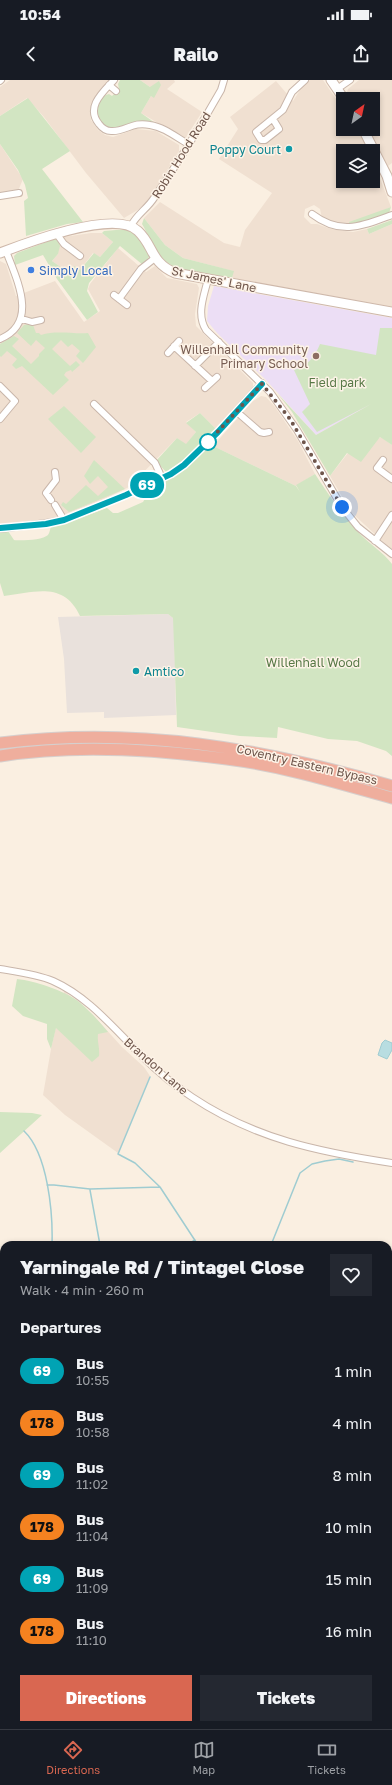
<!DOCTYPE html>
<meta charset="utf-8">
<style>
:root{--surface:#171b24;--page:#242831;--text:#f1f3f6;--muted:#9ea1a6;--line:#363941;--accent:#d96751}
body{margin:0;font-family:"Golos Text",sans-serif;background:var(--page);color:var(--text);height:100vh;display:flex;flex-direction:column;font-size:15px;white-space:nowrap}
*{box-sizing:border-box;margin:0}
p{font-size:13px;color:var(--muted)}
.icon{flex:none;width:22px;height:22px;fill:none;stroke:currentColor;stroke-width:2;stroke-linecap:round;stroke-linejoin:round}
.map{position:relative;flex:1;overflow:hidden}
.details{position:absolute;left:0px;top:1161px;width:392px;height:488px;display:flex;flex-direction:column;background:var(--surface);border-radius:12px 12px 0 0;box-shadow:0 2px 6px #0003}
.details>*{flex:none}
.badge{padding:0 8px;border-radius:13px;font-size:14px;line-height:26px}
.needle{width:26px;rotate:33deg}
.fabs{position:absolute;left:336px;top:12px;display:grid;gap:8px}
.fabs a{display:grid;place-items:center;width:44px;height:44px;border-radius:0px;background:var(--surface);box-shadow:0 2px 6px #0003;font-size:20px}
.you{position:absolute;width:20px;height:20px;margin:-10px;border:3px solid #fff;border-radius:50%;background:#1a73e8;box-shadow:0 0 0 6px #1a73e833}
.map>.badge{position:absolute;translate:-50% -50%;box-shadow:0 0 0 2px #fff}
h2{padding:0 20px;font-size:15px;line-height:36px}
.round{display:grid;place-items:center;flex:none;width:42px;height:42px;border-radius:0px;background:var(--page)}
.overview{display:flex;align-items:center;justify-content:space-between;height:68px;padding:0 20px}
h1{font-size:19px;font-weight:800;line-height:30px}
.button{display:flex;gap:8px;margin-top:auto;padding:8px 20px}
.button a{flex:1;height:46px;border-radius:0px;background:var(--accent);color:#fff;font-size:16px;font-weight:800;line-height:46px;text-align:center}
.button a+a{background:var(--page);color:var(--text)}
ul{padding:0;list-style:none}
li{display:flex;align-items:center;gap:12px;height:52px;padding:0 20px}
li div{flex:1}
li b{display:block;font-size:15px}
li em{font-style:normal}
li .badge{min-width:44px;font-weight:700;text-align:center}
.status{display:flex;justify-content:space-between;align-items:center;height:28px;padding:0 20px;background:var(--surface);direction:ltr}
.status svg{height:11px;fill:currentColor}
header{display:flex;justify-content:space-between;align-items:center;height:52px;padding:0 20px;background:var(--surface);font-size:18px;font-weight:800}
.tab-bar{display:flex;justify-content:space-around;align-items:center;height:56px;border-top:1px solid var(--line);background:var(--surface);font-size:11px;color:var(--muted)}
.tab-bar a{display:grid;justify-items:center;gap:2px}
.tab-bar .on{color:var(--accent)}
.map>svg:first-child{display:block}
</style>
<div class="status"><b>10:54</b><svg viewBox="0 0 49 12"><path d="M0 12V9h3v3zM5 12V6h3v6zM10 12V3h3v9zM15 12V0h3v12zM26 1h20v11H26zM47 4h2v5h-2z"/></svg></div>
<header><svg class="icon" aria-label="back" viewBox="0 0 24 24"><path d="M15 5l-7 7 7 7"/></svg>Railo<svg class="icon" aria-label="share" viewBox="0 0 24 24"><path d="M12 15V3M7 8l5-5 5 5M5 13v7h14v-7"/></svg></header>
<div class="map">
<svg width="392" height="1649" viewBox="0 0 392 1649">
<rect width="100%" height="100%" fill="#faefe1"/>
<path fill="#f0e0d1" d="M 10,0 L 112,0 L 99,13 L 92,24 L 90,31 L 91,40 L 98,50 L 105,55 L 113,57 L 136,49 L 156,51 L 179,65 L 179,71 L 148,121 L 141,128 L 124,138 L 86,93 L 44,37 L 27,18 L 0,36 L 0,7 Z
M 140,0 L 174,0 L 175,2 L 167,9 L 202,32 L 185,59 L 141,33 L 151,16 L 154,17 L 150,7 Z
M 310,0 L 323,0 L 343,29 L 343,49 L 356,49 L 369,71 L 343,71 L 343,101 L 373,101 L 373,80 L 391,127 L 349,145 L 338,144 L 322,138 L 320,129 L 314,125 L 305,129 L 304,137 L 311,144 L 317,144 L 331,149 L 353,152 L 367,149 L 369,154 L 392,144 L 392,227 L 232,198 L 233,191 L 183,178 L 165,165 L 144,138 L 160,122 L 224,163 L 240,167 L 245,150 L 272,113 L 219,79 L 238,49 L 230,37 L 276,1 L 293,21 L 302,7 Z
M 359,0 L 392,0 L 392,83 L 388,86 L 368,49 L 373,49 L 373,19 L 351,19 L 347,12 L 348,9 Z
M 0,64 L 23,99 L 18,111 L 0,113 Z
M 91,153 L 102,153 L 113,162 L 100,177 L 93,173 L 80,190 L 68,192 L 52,181 L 58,174 L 57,158 Z
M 118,168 L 146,192 L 155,186 L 167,198 L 197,204 L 199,208 L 195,234 L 196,246 L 253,303 L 253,308 L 216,349 L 200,333 L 186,342 L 196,352 L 186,365 L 177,358 L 129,407 L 100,421 L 55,438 L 0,445 L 0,181 L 6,184 L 16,216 L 55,201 L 84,242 L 100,231 L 88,209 L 90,204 Z
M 261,316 L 266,317 L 275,327 L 298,361 L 315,394 L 296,406 L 213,366 L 253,321 Z
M 381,357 L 392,365 L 392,470 L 351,432 L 330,396 L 348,373 Z
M 64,911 L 93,935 L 122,967 L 144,987 L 150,996 L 118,1073 L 65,1035 L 43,1015 L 51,969 Z"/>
<path fill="#e9e1dc" d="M 168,534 L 174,539 L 176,635 L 104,638 L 104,632 L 67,633 L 64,579 L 58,537 Z
M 4,1560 L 4,1615 L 0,1609 L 0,1562 Z
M 23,1645 L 216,1645 L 220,1649 L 25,1649 Z"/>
<path fill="#ecdef5" d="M 214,206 L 392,238 L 392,312 L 316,355 L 265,299 L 217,253 L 207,241 L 208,226 Z"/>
<path fill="#d2e5c2" d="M 120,0 L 140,0 L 150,7 L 159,1 L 161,5 L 154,18 L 151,16 L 141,33 L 158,45 L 115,50 L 103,47 C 97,36 92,18 109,14 L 112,16 L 119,9 L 118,4 Z
M 28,18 L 70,71 L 42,89 L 83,142 L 67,144 L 26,156 L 24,121 L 28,118 L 25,105 L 18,90 L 0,64 L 0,36 Z
M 391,127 L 389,133 L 360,144 L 349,145 L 349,142 Z
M 144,138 L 165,165 L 183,178 L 234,191 L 232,198 C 208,194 175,195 159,175 C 152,166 148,154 142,144 Z
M 392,140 L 392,144 L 369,154 L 367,149 Z
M 128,149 C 138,154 148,166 149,177 L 143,185 L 120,166 L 89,203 L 87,211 L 98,232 L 87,240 L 57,199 L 43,175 L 15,185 L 14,176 L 17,173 L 57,158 L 60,166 L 58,174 L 52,181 L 68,192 L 74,186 L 80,190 L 94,173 L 100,177 L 113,162 L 102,153 L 104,151 Z
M 30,244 L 33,245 L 36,253 L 39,253 L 41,255 C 55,250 72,254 88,253 L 96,267 L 83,283 L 76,276 L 80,271 L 72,264 L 68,267 L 61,260 L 52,269 L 70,286 L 76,281 L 80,285 L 72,292 L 71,290 L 66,292 L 64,295 L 69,300 L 53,315 L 22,286 L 16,289 L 12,285 L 17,279 L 7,271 L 1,277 L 0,276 L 0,264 L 14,256 L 19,259 L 12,266 L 31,284 L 39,276 L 39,274 L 45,268 L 36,260 L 31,266 L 17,253 L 24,245 Z
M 380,248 L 392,248 L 392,365 L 380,357 L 361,382 L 347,373 L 330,396 L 292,332 L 277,313 L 316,355 L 371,324 L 317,352 L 302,332 L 310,324 L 294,290 C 308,286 315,276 320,264 L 376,275 Z
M 64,326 L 96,357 L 81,373 L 48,339 Z
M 200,333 L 216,349 L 188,377 L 166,392 L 156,381 L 177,358 L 186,364 L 196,352 L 186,343 Z
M 211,365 L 296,406 L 300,412 L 296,405 L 315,394 C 329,415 343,436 360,454 C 371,465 383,472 392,484 L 392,676 L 386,671 L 357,661 L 328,659 L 278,647 L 277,658 L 240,656 L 177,647 L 173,538 L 168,534 L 80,536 C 64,501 35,512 4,516 L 0,503 L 0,451 L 8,451 L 14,460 C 21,461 43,460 48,455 C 50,452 50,449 51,446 L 66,443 L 107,428 L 113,433 L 118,433 L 143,422 L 146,417 L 146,409 L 181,392 Z
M 94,380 L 125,409 L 69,432 L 61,425 L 63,422 L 66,424 L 86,405 L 98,416 L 108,407 L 98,396 L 90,404 L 84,396 Z
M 17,899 C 35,901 63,910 78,921 C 89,930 99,941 108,952 L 98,954 C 97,962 100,968 99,976 L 92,982 L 56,948 L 51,969 L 47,959 L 47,944 L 23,936 L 12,926 Z
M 0,1032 L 32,1033 L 42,1035 L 0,1073 Z
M 0,1401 L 4,1401 L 4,1434 L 0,1437 Z
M 0,1457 L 4,1468 L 4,1533 L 0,1522 Z
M 216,1645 L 279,1645 L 279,1649 L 220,1649 Z"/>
<path fill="#b8dde1" stroke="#9fccd1" d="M 385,960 L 392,963 L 392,970 L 387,979 L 378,975 L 382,963 Z"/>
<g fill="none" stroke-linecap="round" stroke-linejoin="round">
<path stroke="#9fccd1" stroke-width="1.5" d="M 150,997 L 118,1074 L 135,1083 L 160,1107 L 198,1165
M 24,1051 C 48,1074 53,1133 52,1165
M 47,1105 L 54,1105 L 90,1109 L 160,1107
M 90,1110 L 100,1165
M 187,1165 L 195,1160
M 271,1165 L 300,1093 L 312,1084 L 325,1081 L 339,1079 L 353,1082
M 0,1233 L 4,1231
M 388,1343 L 392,1346"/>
<path stroke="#b8dde1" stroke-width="10" d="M 0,1401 L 4,1401
M 0,1437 L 4,1434
M 0,1489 L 4,1499
M 234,1645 L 238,1649
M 279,1649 L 279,1645"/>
<g stroke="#c9b6aa" stroke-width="8">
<path id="street" d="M 114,0 C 103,12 85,27 99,44 C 102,48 106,51 111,51 C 126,52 132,41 150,45 C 164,47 176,57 188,64
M 0,1 L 1,0
M 109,5 L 116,11
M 337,9 L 350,0
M 273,39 L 279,49 L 265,60 L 261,60 L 256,52 L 283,30 L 292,12 L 305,0
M 0,116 L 19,113
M 312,134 C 341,156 362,146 392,135
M 131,146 C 136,135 147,129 154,118 C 178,83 200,47 221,10 L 224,0
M 56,153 L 64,164 L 80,176
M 208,199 C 204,216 196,234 206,250 L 270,312 L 297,350 L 342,427 L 358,447 L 392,474
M 114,215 L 127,225
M 119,219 L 141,189 L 155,178
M 22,239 L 32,242 L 41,240
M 0,259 C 39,243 17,200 6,171
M 174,266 L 212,301
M 168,273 L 179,261
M 195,286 L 219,262
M 0,306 L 15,321 L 0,339
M 205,308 L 217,297
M 94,324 L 155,383 L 162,398
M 237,332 L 260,352 L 264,353 L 269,352
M 383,380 L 377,388 L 392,399
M 51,420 L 46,413 L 56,400 L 55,392
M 55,425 L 64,440
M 0,449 L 46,443 L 64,440 L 126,415 L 171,394 L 184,385 L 218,352 L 262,303
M 375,461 L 392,435
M 0,889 C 18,892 36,894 53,901 C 89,917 115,950 143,977 C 158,992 175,1006 192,1017 C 255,1059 319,1072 392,1083"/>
</g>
<g stroke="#ceb8aa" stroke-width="11">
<path id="secondary" d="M 331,0 L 344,19
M 363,49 L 387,96 L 392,112
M 0,173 C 26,163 115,129 138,151 C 154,166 150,182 175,193 L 392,232"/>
</g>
<g stroke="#d6cfcd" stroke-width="13">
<path id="highway" d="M 0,663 C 136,646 262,668 392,706
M 0,676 C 74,664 153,669 227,679 C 283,686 338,703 392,718
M 0,1631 L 4,1637
M 9,1645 L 11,1649"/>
</g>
<use href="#street" stroke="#fff" stroke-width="6"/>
<use href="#secondary" stroke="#fff" stroke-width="9"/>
<use href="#highway" stroke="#efae9d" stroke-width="11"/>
</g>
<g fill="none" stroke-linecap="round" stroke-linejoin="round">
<g stroke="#fff" stroke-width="9">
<path id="line" d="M 0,448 L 46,444 L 64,440 L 126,415 L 171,394 L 184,385 L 218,352 L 262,304"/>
</g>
<use href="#line" stroke="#00a3b4" stroke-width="6"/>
<path stroke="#6e554b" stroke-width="4" stroke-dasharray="0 7.2" d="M 208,362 L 262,304 L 290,339 L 342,427"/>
</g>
<g fill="#0f9aa8" stroke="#fdf3e7" stroke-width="1.5">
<circle cx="289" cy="69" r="4"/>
<circle cx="136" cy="591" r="4"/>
</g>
<circle fill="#3f7fe0" stroke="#fdf3e7" stroke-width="1.5" cx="31" cy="190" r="4"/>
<circle fill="#8d6e63" stroke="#fdf3e7" stroke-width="1.5" cx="316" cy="276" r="4"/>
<circle fill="#fff" stroke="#00a3b4" stroke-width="2" cx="208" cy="362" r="8"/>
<g text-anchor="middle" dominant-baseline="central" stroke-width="3" stroke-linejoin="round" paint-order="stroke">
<g font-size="12" fill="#0d838f" stroke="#fdf3e7" text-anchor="end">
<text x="281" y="69">Poppy Court</text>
<text x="144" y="591" text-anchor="start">Amtico</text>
</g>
<g font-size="12" fill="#6e554b" stroke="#fdf3e7">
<text transform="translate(181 75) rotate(-58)">Robin Hood Road</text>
<text transform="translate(214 199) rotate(12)">St James' Lane</text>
<text transform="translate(307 684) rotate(13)">Coventry Eastern Bypass</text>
<text transform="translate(156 986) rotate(41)">Brandon Lane</text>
</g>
<g font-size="12" fill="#366cbe" stroke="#fdf3e7" text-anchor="start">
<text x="39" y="190">Simply Local</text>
</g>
<g font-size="12" fill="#785e54" stroke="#fdf3e7" text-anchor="end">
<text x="308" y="269">Willenhall Community<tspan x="308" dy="14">Primary School</tspan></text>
</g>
<g font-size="12" fill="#587947" stroke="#fdf3e7">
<text x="337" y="302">Field park</text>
<text x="313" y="582">Willenhall Wood</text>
</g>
</g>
</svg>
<div class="fabs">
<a><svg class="needle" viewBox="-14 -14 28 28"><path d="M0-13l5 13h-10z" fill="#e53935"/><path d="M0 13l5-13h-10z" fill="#9ea1a6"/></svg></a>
<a><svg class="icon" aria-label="layers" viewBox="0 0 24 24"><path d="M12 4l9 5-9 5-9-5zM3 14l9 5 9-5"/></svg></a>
</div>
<div class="you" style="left:342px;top:427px"></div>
<b class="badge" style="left:147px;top:405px;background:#00a3b4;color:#fff">69</b>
<section class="details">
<div class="overview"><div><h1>Yarningale Rd / Tintagel Close</h1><p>Walk · 4 min · 260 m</p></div><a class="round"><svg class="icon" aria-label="heart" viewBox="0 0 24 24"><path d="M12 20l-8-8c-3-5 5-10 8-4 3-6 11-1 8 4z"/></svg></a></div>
<h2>Departures</h2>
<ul>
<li><span class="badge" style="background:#00a3b4;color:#fff">69</span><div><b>Bus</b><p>10:55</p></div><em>1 min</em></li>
<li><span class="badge" style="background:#f58220;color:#111">178</span><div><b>Bus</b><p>10:58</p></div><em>4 min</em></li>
<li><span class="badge" style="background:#00a3b4;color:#fff">69</span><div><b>Bus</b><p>11:02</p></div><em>8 min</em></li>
<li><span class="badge" style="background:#f58220;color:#111">178</span><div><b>Bus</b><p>11:04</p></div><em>10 min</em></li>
<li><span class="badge" style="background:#00a3b4;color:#fff">69</span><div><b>Bus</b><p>11:09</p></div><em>15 min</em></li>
<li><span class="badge" style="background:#f58220;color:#111">178</span><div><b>Bus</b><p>11:10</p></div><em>16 min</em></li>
</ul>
<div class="button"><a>Directions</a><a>Tickets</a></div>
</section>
</div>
<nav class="tab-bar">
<a class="on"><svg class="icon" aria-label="directions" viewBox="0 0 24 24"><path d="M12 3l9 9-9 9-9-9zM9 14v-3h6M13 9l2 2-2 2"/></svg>Directions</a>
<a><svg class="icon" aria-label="map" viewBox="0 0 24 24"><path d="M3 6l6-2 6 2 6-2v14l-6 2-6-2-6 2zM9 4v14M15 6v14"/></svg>Map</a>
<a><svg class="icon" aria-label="tickets" viewBox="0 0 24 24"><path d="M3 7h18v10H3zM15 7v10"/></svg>Tickets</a>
</nav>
